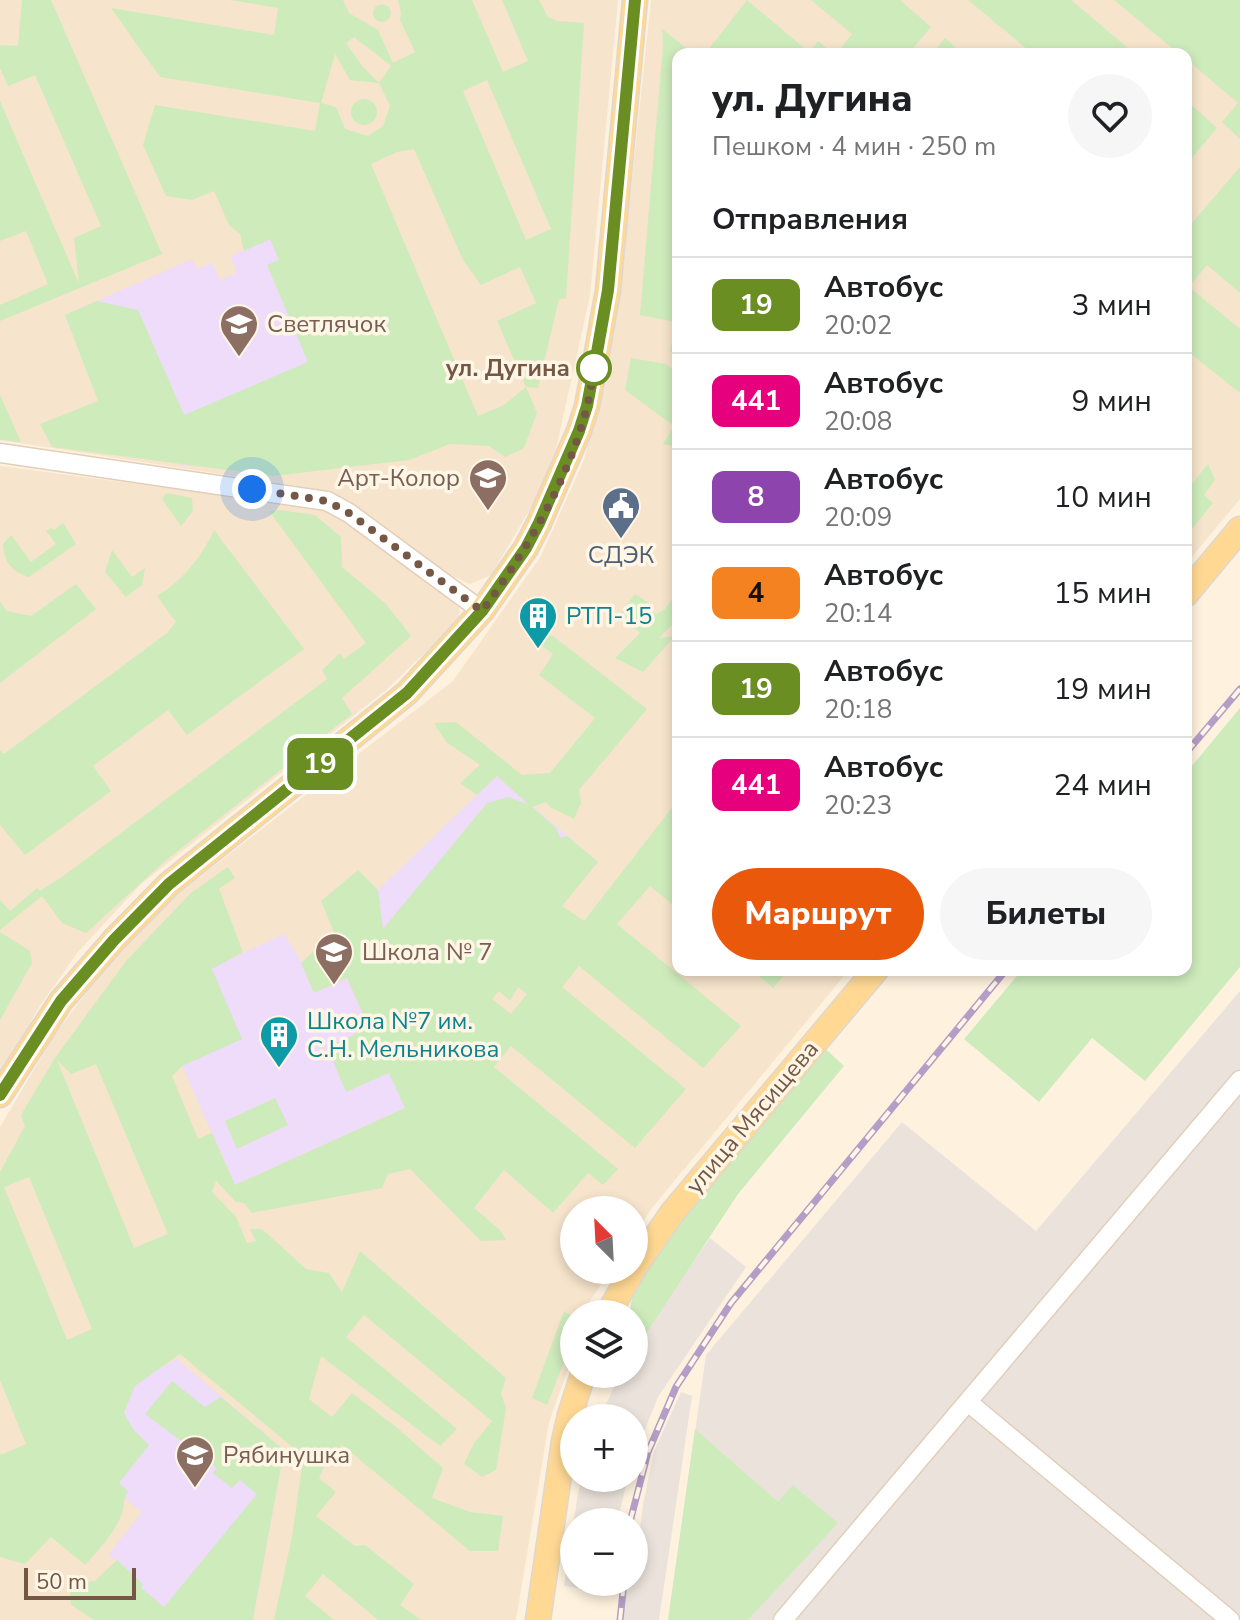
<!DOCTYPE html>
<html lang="ru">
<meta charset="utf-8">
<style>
:root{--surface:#fff;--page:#f6f6f6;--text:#202124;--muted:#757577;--line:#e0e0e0;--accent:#ea580c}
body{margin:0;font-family:"Nunito Sans",sans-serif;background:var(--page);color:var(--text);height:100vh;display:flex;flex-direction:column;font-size:30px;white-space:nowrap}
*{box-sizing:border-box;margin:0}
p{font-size:26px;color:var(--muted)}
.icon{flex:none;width:44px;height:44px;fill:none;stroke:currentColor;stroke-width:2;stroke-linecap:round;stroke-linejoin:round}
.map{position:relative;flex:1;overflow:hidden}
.drawer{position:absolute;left:672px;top:48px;width:520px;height:928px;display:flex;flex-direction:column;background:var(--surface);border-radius:16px;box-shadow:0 4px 12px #0003}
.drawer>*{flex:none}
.badge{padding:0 16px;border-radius:12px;font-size:28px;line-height:52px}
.needle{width:52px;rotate:336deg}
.tools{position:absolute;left:560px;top:1196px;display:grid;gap:16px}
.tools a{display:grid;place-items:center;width:88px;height:88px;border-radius:50%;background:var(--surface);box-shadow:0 4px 12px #0003;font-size:40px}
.scale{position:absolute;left:24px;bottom:20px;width:112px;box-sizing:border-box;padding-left:8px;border:4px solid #755745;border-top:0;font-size:22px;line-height:28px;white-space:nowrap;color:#755745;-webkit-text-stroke:6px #fff6e6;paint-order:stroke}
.you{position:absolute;width:40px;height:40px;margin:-20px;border:6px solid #fff;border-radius:50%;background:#1a73e8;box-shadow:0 0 0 12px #1a73e833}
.map>.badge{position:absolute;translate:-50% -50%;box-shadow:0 0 0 4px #fff}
h2{padding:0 40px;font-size:30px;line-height:72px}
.round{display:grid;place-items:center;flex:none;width:84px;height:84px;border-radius:42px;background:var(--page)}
.headline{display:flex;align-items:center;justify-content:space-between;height:136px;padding:0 40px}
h1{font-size:38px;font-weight:800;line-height:60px}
.button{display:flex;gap:16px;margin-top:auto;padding:16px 40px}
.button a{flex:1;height:92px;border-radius:48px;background:var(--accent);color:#fff;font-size:32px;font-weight:800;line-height:92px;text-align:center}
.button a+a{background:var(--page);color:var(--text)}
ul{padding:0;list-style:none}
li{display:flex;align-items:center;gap:24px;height:96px;padding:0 40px;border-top:2px solid var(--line)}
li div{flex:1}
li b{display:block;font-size:30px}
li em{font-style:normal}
li .badge{min-width:88px;font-weight:700;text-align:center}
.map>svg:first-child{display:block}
</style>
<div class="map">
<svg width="1240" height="1620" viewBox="0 0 1240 1620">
<rect width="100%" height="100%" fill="#fef2de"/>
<path fill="#f6e4cc" d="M 0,0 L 618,0 L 590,296 L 556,449 L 539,494 L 491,575 L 470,584 L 446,573 L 330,491 L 0,440 Z
M 651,0 L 1240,0 L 1240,499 L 1186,564 L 1186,54 L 678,54 L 678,970 L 849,970 L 652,1208 L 634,1235 L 634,1210 L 574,1210 L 574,1270 L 611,1270 L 587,1305 L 588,1314 L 574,1314 L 574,1353 L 549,1422 L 516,1620 L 0,1620 L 0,1127 L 53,1037 L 98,977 L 174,897 L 453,681 L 541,556 L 584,460 L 619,302 Z
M 0,466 L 328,509 L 456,600 L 460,612 L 457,622 L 386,690 L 141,884 L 78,952 L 41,1004 L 0,1076 Z"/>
<path fill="#ebe3db" d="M 1240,991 L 1240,1620 L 668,1620 L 706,1355 L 902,1122 L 1036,1231 Z
M 710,1238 L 746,1267 L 658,1397 L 634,1457 L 634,1418 L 600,1418 L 618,1378 L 620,1374 L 634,1374 L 634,1352 L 668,1298 Z
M 681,1392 L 692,1396 L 659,1620 L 623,1620 L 626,1593 L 634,1582 L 643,1504 L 654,1451 Z
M 582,1478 L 628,1478 L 617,1522 L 574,1522 L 574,1582 L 607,1582 L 606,1591 L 564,1586 L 578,1493 Z"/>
<path fill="#efdbfa" d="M 327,197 L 419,414 L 184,466 L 99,401 L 65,315 L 192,259 L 197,269 L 212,263 L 220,280 L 237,273 L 231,256 L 244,250 L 240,234 Z
M 497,776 L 598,862 L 419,1076 L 416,1103 L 235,1185 L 151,996 L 284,934 L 302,963 Z
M 177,1359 L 284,1450 L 253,1620 L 94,1620 L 95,1581 L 116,1561 L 109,1554 L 142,1512 L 80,1464 L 124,1413 L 135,1386 L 151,1373 Z"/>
<path fill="#ceebbc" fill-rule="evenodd" d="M 22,0 L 51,0 L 162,254 L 0,321 L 0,305 L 48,284 L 26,231 L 0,241 L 0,101 L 79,284 L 74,238 L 101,226 L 35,75 L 8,86 L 0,68 L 0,45 L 18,46 Z
M 231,0 L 343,0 L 349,13 L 378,30 L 393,63 L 415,52 L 400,20 L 401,13 L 398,0 L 472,0 L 503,72 L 528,61 L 502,0 L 539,0 L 548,17 L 557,21 L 584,23 L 566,298 L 559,299 L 538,388 L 526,387 L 537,413 L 524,448 L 505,457 L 489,446 L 450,444 L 409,460 L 273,476 L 52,447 L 40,424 L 98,401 L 65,315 L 97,301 L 138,310 L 184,415 L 308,362 L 267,265 L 279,260 L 270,239 L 244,251 L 240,234 L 229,225 L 214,191 L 192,200 L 166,196 L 143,145 L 155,105 L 315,131 L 320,103 L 160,77 L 111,8 L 274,35 L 278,8 ZM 354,37 L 391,66 L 379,83 L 363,67 L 346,43 ZM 335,54 L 350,80 L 379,83 L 390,106 L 383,126 L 368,136 L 345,129 L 336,107 L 321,103 ZM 487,80 L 551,229 L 526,240 L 463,91 ZM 414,149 L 463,260 L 481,285 L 520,267 L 536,303 L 497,321 L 526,387 L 504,405 L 478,416 L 371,164 L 397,152 Z
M 747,0 L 809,52 L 818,41 L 834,54 L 705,54 Z
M 811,0 L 900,0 L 931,27 L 908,54 L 836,54 L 852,34 Z
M 968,0 L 1071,0 L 1135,54 L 1033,54 Z
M 1114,0 L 1240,0 L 1240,139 L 1222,122 L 1238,103 L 1186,59 L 1186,54 L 1179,54 Z
M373 13a9 9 0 1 1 18 0a9 9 0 1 1-18 0Z
M 662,29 L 694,54 L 678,54 L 678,343 L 670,353 L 675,322 L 640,315 L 663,45 Z
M 945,38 L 963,54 L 932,54 Z
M351 112a13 13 0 1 1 26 0a13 13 0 1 1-26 0Z
M 1186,100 L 1217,128 L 1186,165 Z
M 1240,167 L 1240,293 L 1207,265 L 1189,287 L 1240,329 L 1240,393 L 1186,350 L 1186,230 Z
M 631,358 L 666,364 L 678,374 L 678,447 L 663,444 L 674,426 L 625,390 Z
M 0,395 L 21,442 L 0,440 Z
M 1208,464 L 1215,480 L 1204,495 L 1213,503 L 1186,536 L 1186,482 L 1191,485 Z
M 166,493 L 192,498 L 193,511 L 181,526 L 162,499 Z
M 280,510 L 315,515 L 341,537 L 342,567 L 386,604 L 411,636 L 342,698 L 352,714 L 165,861 L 86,933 L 62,923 L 42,896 L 0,930 L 0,900 L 10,911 L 37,888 L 40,891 L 62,877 L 327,679 L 322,670 L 340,653 L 344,659 L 366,643 L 269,511 Z
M 63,523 L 76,544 L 29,577 C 12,572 4,562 3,544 L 11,535 L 31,562 L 56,544 L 46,531 L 51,528 L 54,530 Z
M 214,530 L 304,649 L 187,735 L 168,710 L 93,766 L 111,791 L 25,855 L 0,825 L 0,750 L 4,754 L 167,633 L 176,622 L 157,596 C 182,581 202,557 214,530 Z
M 112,550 L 132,577 L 145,568 L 142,585 L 126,597 L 105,572 Z
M 76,584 L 96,609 L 0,683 L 0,601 L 6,611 L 31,616 Z
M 635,594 L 652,605 L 650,609 L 656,614 L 665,609 L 674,596 L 678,598 L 678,619 L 659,638 L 675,636 L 643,672 L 615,658 L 640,633 L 620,614 Z
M 530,636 L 553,636 L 647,709 L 579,790 L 581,803 L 574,819 L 550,807 L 546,802 L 532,807 L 555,827 L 561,838 L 567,836 L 598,862 L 562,906 L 584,921 L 678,800 L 678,909 L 650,886 L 617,924 L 741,1026 L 703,1068 L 579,966 L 562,987 L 686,1089 L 635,1148 L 511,1046 L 494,1067 L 618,1169 L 603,1185 L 588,1173 L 553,1213 L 504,1170 L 474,1208 L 500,1230 L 506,1240 L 481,1241 L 410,1169 L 388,1174 L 382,1188 L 252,1213 L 244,1203 L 236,1202 L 216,1181 L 212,1192 L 236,1217 L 247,1243 L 256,1241 L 250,1229 L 262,1229 L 306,1269 L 329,1273 L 342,1292 L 360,1251 L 506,1378 L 501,1394 L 506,1408 L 496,1470 L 482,1477 L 464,1464 L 474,1443 L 492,1421 L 364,1315 L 346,1337 L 457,1429 L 440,1446 L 321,1356 L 309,1399 L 332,1417 L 352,1393 L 396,1427 L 443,1468 L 432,1498 L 470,1512 L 503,1516 L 498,1551 L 470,1551 L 342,1445 L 324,1467 L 319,1478 L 336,1492 L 316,1516 L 355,1546 L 365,1545 L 414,1584 L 400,1605 L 421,1620 L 378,1620 L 323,1574 L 305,1596 L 334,1620 L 274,1620 L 292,1537 L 303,1459 L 295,1449 L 180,1354 L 135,1386 L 124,1413 L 133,1429 L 149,1445 L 119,1483 L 128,1491 C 122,1500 125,1507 121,1516 C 114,1533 98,1551 85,1565 L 51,1537 L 25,1564 L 0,1557 L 0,1453 L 1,1455 L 26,1444 L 0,1380 L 0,1172 L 25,1126 L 21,1115 L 55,1058 L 126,961 L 191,893 L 228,867 L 235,878 L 219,889 L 243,952 L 212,969 L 242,1039 L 182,1066 L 172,1076 L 198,1139 L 212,1133 L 235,1185 L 405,1108 L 389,1073 L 346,1092 L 327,1047 L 369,1028 L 347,978 L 314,993 L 301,963 L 334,932 L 321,901 L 358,870 L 378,890 L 383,929 L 487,803 L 509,797 L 529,805 L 497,776 L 477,795 L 460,783 L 480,765 L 446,742 L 434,723 L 456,722 L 522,775 L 550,773 L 595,718 L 539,675 L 553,654 ZM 518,987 L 527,994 L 511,1014 L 492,999 L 499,991 L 510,1001 ZM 57,1060 L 71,1074 L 96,1064 L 168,1234 L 134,1248 ZM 29,1177 L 92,1329 L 67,1340 L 4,1187 Z
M 1240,708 L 1240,967 L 1145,1081 L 1092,1038 L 1039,1102 L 964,1039 L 1022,970 L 1186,970 L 1186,773 Z
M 0,932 L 30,951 L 32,963 L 0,1020 Z
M 752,970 L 789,970 L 773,988 Z
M 817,1041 L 844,1066 L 738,1194 L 634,1352 L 634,1314 L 629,1314 L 640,1257 Z
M 275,1098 L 288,1125 L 237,1149 L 225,1121 Z
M 564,1311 L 574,1318 L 574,1337 L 547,1405 L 532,1398 Z
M 172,1381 L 205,1407 L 221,1397 L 284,1450 L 253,1619 L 255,1620 L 94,1620 L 71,1605 L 69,1584 L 95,1581 L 117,1560 L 143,1584 L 141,1588 L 164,1607 L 257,1494 L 240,1480 L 232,1488 L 213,1473 L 217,1468 L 145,1414 Z
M 695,1429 L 778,1502 L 793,1485 L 838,1523 L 748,1620 L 668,1620 Z"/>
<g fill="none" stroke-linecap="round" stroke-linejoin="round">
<g stroke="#e2ceba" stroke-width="21">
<path id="minor" d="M 0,453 L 327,501 L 349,513 L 482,611
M 968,1402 L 1230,1620
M 783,1620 L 1240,1080"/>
</g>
<g stroke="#ded7d2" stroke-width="27">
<path id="major" d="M 1186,594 L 1240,529
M 0,1095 L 61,1001 L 114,940 L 169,884 L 407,693 L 482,611 L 526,548 L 539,523 L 579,431 L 587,406 L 596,358 L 608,290 L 635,0
M 634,1268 L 673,1212 L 876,970
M 608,1314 L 633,1270
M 538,1620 L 564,1441 L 570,1415 L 583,1374"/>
</g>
<use href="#minor" stroke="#fff" stroke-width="18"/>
<use href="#major" stroke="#ffd994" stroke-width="24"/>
<g stroke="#b49dc6" stroke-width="7">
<path id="rail" d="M 1186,753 L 1240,689
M 630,1522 L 648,1452 L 676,1387 L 731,1303 L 1006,970
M 620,1620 L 624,1582"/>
</g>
<use href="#rail" stroke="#fff6e6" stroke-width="4" stroke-dasharray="12" stroke-linecap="butt"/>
</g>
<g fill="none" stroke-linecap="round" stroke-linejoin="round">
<g stroke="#fff" stroke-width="18">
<path id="line" d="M 0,1095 L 61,1001 L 114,940 L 169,884 L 407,693 L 482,611 L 526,548 L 539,523 L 579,431 L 587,406 L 596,358 L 608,290 L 635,0"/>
</g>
<use href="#line" stroke="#6b8e23" stroke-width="12"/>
<path stroke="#755745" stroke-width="8" stroke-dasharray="0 14.4" d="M 252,489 L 327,501 L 349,513 L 482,611 C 527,550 568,481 587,407 C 591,391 593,374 596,358 L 594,368"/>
</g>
<defs>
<g id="school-pin" transform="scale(2)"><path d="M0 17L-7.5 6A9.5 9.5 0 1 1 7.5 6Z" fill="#8d6e63" stroke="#fff6e6"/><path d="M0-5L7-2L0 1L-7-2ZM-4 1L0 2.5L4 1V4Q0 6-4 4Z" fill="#fff"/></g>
<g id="civic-pin" transform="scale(2)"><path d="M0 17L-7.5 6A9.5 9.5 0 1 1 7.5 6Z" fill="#5c6f8a" stroke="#fff6e6"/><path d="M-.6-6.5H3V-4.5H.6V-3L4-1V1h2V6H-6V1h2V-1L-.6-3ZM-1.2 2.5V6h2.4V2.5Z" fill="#fff"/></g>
<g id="building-pin" transform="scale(2)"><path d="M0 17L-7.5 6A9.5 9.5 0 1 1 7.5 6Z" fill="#0f9aa8" stroke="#fff6e6"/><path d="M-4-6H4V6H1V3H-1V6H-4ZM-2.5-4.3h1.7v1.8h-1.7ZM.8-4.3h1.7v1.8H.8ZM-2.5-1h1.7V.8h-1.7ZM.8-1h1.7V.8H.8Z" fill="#fff"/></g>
</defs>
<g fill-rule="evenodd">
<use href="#school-pin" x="239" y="324"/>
<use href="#school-pin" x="488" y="478"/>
<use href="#civic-pin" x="621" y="506"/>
<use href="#building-pin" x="538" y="616"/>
<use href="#school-pin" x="334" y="952"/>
<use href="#building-pin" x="279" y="1035"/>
<use href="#school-pin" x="195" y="1455"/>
</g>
<circle fill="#fff" stroke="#6b8e23" stroke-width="4" cx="594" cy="368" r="16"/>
<g text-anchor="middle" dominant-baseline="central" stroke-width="7" stroke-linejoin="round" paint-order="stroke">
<g font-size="24" fill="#785e54" stroke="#fff6e6" text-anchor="start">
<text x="267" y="324">Светлячок</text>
<text x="460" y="478" text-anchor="end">Арт-Колор</text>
<text x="362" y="952">Школа № 7</text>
<text x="223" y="1455">Рябинушка</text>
</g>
<g font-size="24" font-weight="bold" fill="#755745" stroke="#fff6e6" text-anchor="end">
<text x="570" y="368">ул. Дугина</text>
</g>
<g font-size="24" fill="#4e5e75" stroke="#fff6e6">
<text x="621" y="555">СДЭК</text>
</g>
<g font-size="24" fill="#0d838f" stroke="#fff6e6" text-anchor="start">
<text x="566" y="616">РТП-15</text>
<text x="307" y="1021">Школа №7 им.<tspan x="307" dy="28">С.Н. Мельникова</tspan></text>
</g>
<g font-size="24" fill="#755745" stroke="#fff6e6">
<text transform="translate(752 1117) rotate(-50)">улица Мясищева</text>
</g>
</g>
</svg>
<div class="tools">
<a><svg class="needle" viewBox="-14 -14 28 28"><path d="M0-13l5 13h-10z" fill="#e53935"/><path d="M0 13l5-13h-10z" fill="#757577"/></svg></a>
<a><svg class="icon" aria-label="layers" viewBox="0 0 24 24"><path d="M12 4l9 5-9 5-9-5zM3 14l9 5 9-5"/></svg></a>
<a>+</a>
<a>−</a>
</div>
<div class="scale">50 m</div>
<div class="you" style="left:252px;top:489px"></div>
<b class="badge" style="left:320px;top:764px;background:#6b8e23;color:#fff">19</b>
<section class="drawer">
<div class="headline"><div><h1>ул. Дугина</h1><p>Пешком · 4 мин · 250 m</p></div><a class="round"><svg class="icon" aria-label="heart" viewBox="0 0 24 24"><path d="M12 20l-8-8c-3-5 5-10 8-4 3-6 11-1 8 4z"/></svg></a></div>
<h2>Отправления</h2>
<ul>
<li><span class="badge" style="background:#6b8e23;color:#fff">19</span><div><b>Автобус</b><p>20:02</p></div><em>3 мин</em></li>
<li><span class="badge" style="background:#e6007e;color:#fff">441</span><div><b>Автобус</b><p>20:08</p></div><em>9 мин</em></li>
<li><span class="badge" style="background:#8e44ad;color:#fff">8</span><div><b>Автобус</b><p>20:09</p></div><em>10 мин</em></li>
<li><span class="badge" style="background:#f58220;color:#111">4</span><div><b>Автобус</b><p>20:14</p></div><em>15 мин</em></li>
<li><span class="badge" style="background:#6b8e23;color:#fff">19</span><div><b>Автобус</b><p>20:18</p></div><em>19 мин</em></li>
<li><span class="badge" style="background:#e6007e;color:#fff">441</span><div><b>Автобус</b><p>20:23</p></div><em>24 мин</em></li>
</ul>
<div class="button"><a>Маршрут</a><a>Билеты</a></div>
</section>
</div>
